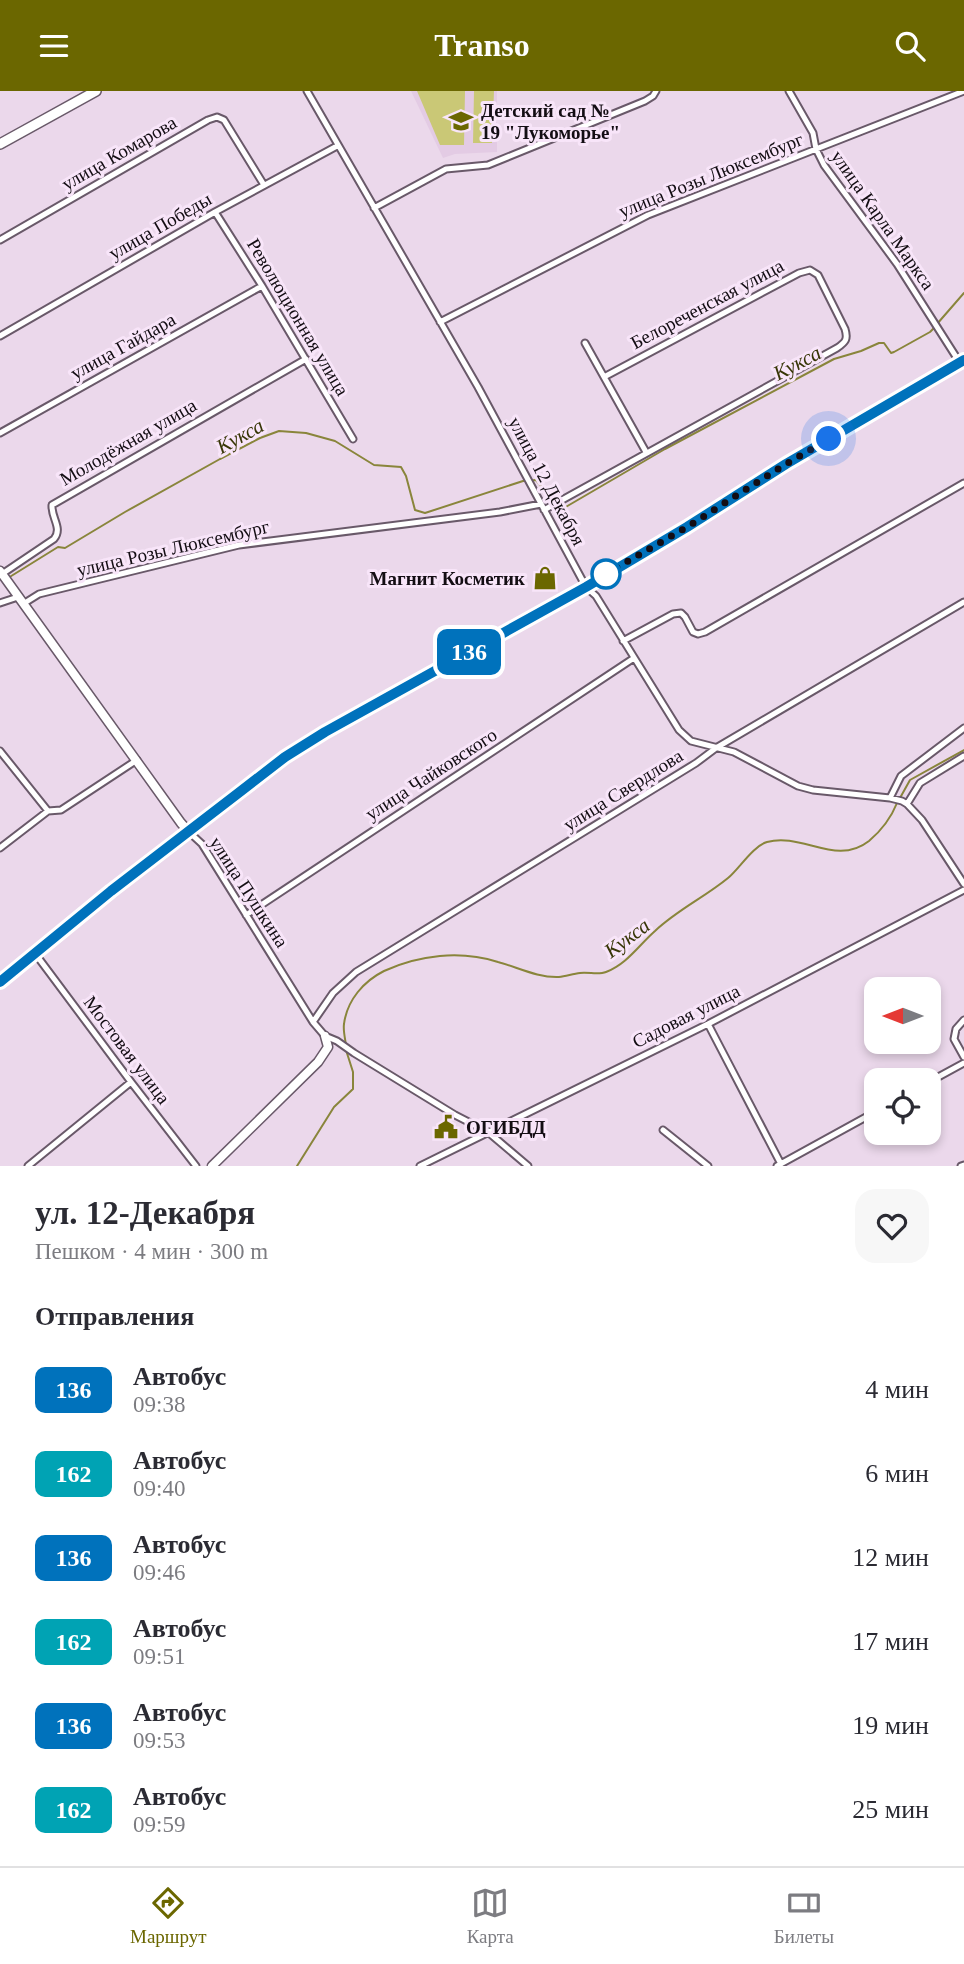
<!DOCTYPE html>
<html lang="ru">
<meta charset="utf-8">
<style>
:root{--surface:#fff;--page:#f7f7f7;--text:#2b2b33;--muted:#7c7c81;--line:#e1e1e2;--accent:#6b6700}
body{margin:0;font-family:"Times New Roman",serif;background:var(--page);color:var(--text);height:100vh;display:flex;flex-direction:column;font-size:26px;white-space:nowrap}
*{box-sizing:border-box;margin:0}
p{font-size:23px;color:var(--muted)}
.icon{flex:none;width:38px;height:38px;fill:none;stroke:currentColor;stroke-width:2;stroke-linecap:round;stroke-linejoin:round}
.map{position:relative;height:1075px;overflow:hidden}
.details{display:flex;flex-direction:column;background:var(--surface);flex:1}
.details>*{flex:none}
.badge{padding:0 14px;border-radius:10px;font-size:24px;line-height:46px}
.needle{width:46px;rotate:270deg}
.tools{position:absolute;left:864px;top:886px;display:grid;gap:14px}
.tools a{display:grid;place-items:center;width:77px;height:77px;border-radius:14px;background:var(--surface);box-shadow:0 4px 10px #0003;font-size:35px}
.you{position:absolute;width:35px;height:35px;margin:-18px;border:5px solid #fff;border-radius:50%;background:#1a73e8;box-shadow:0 0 0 10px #1a73e833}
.map>.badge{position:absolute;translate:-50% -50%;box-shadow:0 0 0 4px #fff}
h2{padding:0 35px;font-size:26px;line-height:63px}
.round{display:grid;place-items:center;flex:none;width:74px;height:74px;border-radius:21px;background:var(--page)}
.head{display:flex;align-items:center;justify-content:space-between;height:119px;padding:0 35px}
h1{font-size:33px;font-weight:700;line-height:52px}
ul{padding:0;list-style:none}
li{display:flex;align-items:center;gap:21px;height:84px;padding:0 35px}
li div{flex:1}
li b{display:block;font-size:26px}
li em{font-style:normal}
li .badge{min-width:77px;font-weight:700;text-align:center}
header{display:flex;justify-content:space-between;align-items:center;height:91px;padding:0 35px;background:var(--accent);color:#fff;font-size:32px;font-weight:700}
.tabs{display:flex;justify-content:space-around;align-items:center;height:98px;border-top:2px solid var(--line);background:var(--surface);font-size:19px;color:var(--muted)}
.tabs a{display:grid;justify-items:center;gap:4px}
.tabs .current{color:var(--accent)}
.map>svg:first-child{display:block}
</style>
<header><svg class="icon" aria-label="menu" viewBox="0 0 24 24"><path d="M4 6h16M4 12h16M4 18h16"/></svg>Transo<svg class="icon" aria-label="search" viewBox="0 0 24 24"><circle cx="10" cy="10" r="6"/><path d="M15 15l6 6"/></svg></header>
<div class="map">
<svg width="964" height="1075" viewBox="0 0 964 1075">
<rect width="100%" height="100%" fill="#ebd8eb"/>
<path fill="#e3cbe4" d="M 411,0 L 497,0 L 497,61 L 455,63 L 443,67 Z"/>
<path fill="#cac876" d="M 417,0 L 465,0 L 464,54 L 440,54 Z
M 474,0 L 494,0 L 492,52 L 473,52 Z"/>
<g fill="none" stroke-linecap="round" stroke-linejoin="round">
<path stroke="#89853b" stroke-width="2" d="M 937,233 L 964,202
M 559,416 L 564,417 L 665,358 L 834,268 L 861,260 L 879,252 L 884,252 L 891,262 L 894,261 L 930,241 L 934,237
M 8,487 L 58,456 L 65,457 L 125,421 L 220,368 L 260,347 L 279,340 L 306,342 L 335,350 L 374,374 L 401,376 L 406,385 L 415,419 L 425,422 L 523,390 L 536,389 L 553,410
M 900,707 L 910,689 L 964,659
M 346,954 C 345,947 343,939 344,933 C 347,909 364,890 384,880 C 419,864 460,859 498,871 C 517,876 538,887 559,886 C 566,885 573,883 580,882 C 589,881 599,884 606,881 C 627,873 639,854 655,840 C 677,819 705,806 728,787 C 739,778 753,755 767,751 C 802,741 836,776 869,750 C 882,739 891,727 897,712
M 297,1075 L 334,1016 L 353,998 L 353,981 L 346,959"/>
<g stroke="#695969" stroke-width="9">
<path id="street" d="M 307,0 L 478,296 L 586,496 L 596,505 L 679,639 L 691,650 L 734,661 L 798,695 L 813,699 L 890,707 L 902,710 L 907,713 L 922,729 L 964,793
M 789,0 L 813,42 L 816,58 L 824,74 L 897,173 L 960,272
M 374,117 L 446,78 L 488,74 L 645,10 L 653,5 L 656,0
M 215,121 L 262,195 L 353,348
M 0,149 L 208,29 L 217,26 L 224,29 L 264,94
M 440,231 L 648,124 L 964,0
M 0,245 L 215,121 L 337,55
M 585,252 L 646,361
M 0,342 L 262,195
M 544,419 L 837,257 C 846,251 848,248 845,238 L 818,184 L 810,179 L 799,182 L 604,286
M 2,483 L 54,448 C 63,437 51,427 52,414 L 306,268
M 0,512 L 18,506
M 23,513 L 39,503 L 239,454 L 500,421 L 541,413
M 623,550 L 673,523 L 681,522 L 685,526 L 693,541 L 698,543 L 705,541 L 964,392
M 0,660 L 48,720
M 890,707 L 901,685 L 964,637
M 907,713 L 920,692 L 964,665
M 189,741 L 202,753 L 313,931 L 325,945 L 337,950 L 354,962 L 455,1024 L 488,1041 L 528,1075
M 0,757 L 48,720 L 61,719 L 137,669
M 246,824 L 634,567
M 34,861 L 131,991 L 196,1075
M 964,929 L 956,938 L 954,948 L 964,966
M 313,931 L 333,902 L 356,881 L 696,672 L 716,657 L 964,511
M 708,933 L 781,1073
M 929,991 L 964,972
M 663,1039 L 708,1075
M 28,1075 L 131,991
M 420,1075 L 708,933 L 964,799
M 777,1075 L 877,1020
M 961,1075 L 964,1074"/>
</g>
<g stroke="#695969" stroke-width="11">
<path id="secondary" d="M 0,480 L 181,732 L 189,741
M 0,891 L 111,800 L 241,700 L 285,666 L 325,641 L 586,496 L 687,436 L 786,373 L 964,269
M 212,1075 L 318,971 L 328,956 L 325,945"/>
</g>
<g stroke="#695969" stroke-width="12">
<path id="primary" d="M 0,53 L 96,0"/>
</g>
<use href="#street" stroke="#fff" stroke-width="5"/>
<use href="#secondary" stroke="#fff" stroke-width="8"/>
<use href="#primary" stroke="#fff" stroke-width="9"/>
</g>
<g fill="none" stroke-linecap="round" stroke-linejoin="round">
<g stroke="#fff" stroke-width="16">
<path id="line" d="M 0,891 L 111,800 L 241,700 L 285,666 L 325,641 L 586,496 L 687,436 L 786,373 L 964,269"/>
</g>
<use href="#line" stroke="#0072bc" stroke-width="10"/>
<path stroke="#130d13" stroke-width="7" stroke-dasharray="0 12.6" d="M 606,483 L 687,436 L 786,373 L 829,348"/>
</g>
<defs>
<g id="school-bare" transform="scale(1.89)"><path d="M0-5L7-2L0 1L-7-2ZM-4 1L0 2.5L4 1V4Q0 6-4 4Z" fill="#6b6700" stroke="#f8e5f9" stroke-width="2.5" paint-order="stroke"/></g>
<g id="shop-bare" transform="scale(1.89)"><path d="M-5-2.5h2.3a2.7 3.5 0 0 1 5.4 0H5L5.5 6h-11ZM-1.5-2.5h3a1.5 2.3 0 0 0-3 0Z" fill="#6b6700" stroke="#f8e5f9" stroke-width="2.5" paint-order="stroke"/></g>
<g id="civic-bare" transform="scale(1.89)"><path d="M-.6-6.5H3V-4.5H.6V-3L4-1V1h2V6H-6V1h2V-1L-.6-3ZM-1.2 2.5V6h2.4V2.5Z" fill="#6b6700" stroke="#f8e5f9" stroke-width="2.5" paint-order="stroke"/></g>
</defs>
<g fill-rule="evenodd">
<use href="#school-bare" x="461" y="30"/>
<use href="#shop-bare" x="545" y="487"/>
<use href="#civic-bare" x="446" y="1036"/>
</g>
<circle fill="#fff" stroke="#0072bc" stroke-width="3.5" cx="606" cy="483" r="14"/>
<g text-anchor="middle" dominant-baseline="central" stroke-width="6" stroke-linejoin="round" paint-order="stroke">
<g font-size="19" font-weight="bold" fill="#130d13" stroke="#f8e5f9" text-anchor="start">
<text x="481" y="19">Детский сад №<tspan x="481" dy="22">19 "Лукоморье"</tspan></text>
<text x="525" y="487" text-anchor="end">Магнит Косметик</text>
<text x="466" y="1036">ОГИБДД</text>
</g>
<g font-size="19" fill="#130d13" stroke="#f8e5f9">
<text transform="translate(119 62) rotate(-30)">улица Комарова</text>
<text transform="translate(711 84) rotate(-22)">улица Розы Люксембург</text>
<text transform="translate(883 129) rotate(55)">улица Карла Маркса</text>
<text transform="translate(160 135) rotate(-30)">улица Победы</text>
<text transform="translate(707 213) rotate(-28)">Белореченская улица</text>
<text transform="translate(298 226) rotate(59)">Революционная улица</text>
<text transform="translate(123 255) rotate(-29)">улица Гайдара</text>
<text transform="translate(128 351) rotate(-30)">Молодёжная улица</text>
<text transform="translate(547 390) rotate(62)">улица 12 Декабря</text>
<text transform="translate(173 457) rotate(-13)">улица Розы Люксембург</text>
<text transform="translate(431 683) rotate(-33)">улица Чайковского</text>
<text transform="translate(623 699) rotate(-32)">улица Свердлова</text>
<text transform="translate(249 801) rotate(57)">улица Пушкина</text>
<text transform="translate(686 925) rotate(-27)">Садовая улица</text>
<text transform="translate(127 959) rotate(53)">Мостовая улица</text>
</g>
<g font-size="21" font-style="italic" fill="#383607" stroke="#f8e5f9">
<text transform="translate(797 272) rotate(-28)">Кукса</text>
<text transform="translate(240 345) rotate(-29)">Кукса</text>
<text transform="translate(627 847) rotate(-37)">Кукса</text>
</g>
</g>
</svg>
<div class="tools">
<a><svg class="needle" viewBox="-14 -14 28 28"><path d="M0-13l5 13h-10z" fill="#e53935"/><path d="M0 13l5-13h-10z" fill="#7c7c81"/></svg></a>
<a><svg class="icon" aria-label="locate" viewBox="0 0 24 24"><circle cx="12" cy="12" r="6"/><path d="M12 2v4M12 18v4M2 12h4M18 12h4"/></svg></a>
</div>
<div class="you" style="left:829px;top:348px"></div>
<b class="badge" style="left:469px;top:561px;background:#0072bc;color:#fff">136</b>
</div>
<section class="details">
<div class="head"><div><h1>ул. 12-Декабря</h1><p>Пешком · 4 мин · 300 m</p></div><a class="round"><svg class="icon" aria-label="heart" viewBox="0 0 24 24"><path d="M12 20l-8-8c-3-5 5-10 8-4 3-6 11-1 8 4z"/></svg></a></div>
<h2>Отправления</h2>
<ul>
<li><span class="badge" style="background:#0072bc;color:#fff">136</span><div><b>Автобус</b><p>09:38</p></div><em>4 мин</em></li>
<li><span class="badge" style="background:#00a3b4;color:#fff">162</span><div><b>Автобус</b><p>09:40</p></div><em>6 мин</em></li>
<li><span class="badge" style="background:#0072bc;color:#fff">136</span><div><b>Автобус</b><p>09:46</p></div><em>12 мин</em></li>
<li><span class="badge" style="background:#00a3b4;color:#fff">162</span><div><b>Автобус</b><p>09:51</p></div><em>17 мин</em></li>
<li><span class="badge" style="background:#0072bc;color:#fff">136</span><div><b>Автобус</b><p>09:53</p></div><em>19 мин</em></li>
<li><span class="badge" style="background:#00a3b4;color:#fff">162</span><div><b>Автобус</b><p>09:59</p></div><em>25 мин</em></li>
</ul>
</section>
<nav class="tabs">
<a class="current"><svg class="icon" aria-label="directions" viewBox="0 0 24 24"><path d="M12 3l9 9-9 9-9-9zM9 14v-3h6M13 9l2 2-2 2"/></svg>Маршрут</a>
<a><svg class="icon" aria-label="map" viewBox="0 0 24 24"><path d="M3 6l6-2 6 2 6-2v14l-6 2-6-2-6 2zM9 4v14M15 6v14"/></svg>Карта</a>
<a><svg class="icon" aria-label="tickets" viewBox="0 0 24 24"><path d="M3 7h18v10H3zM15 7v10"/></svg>Билеты</a>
</nav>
